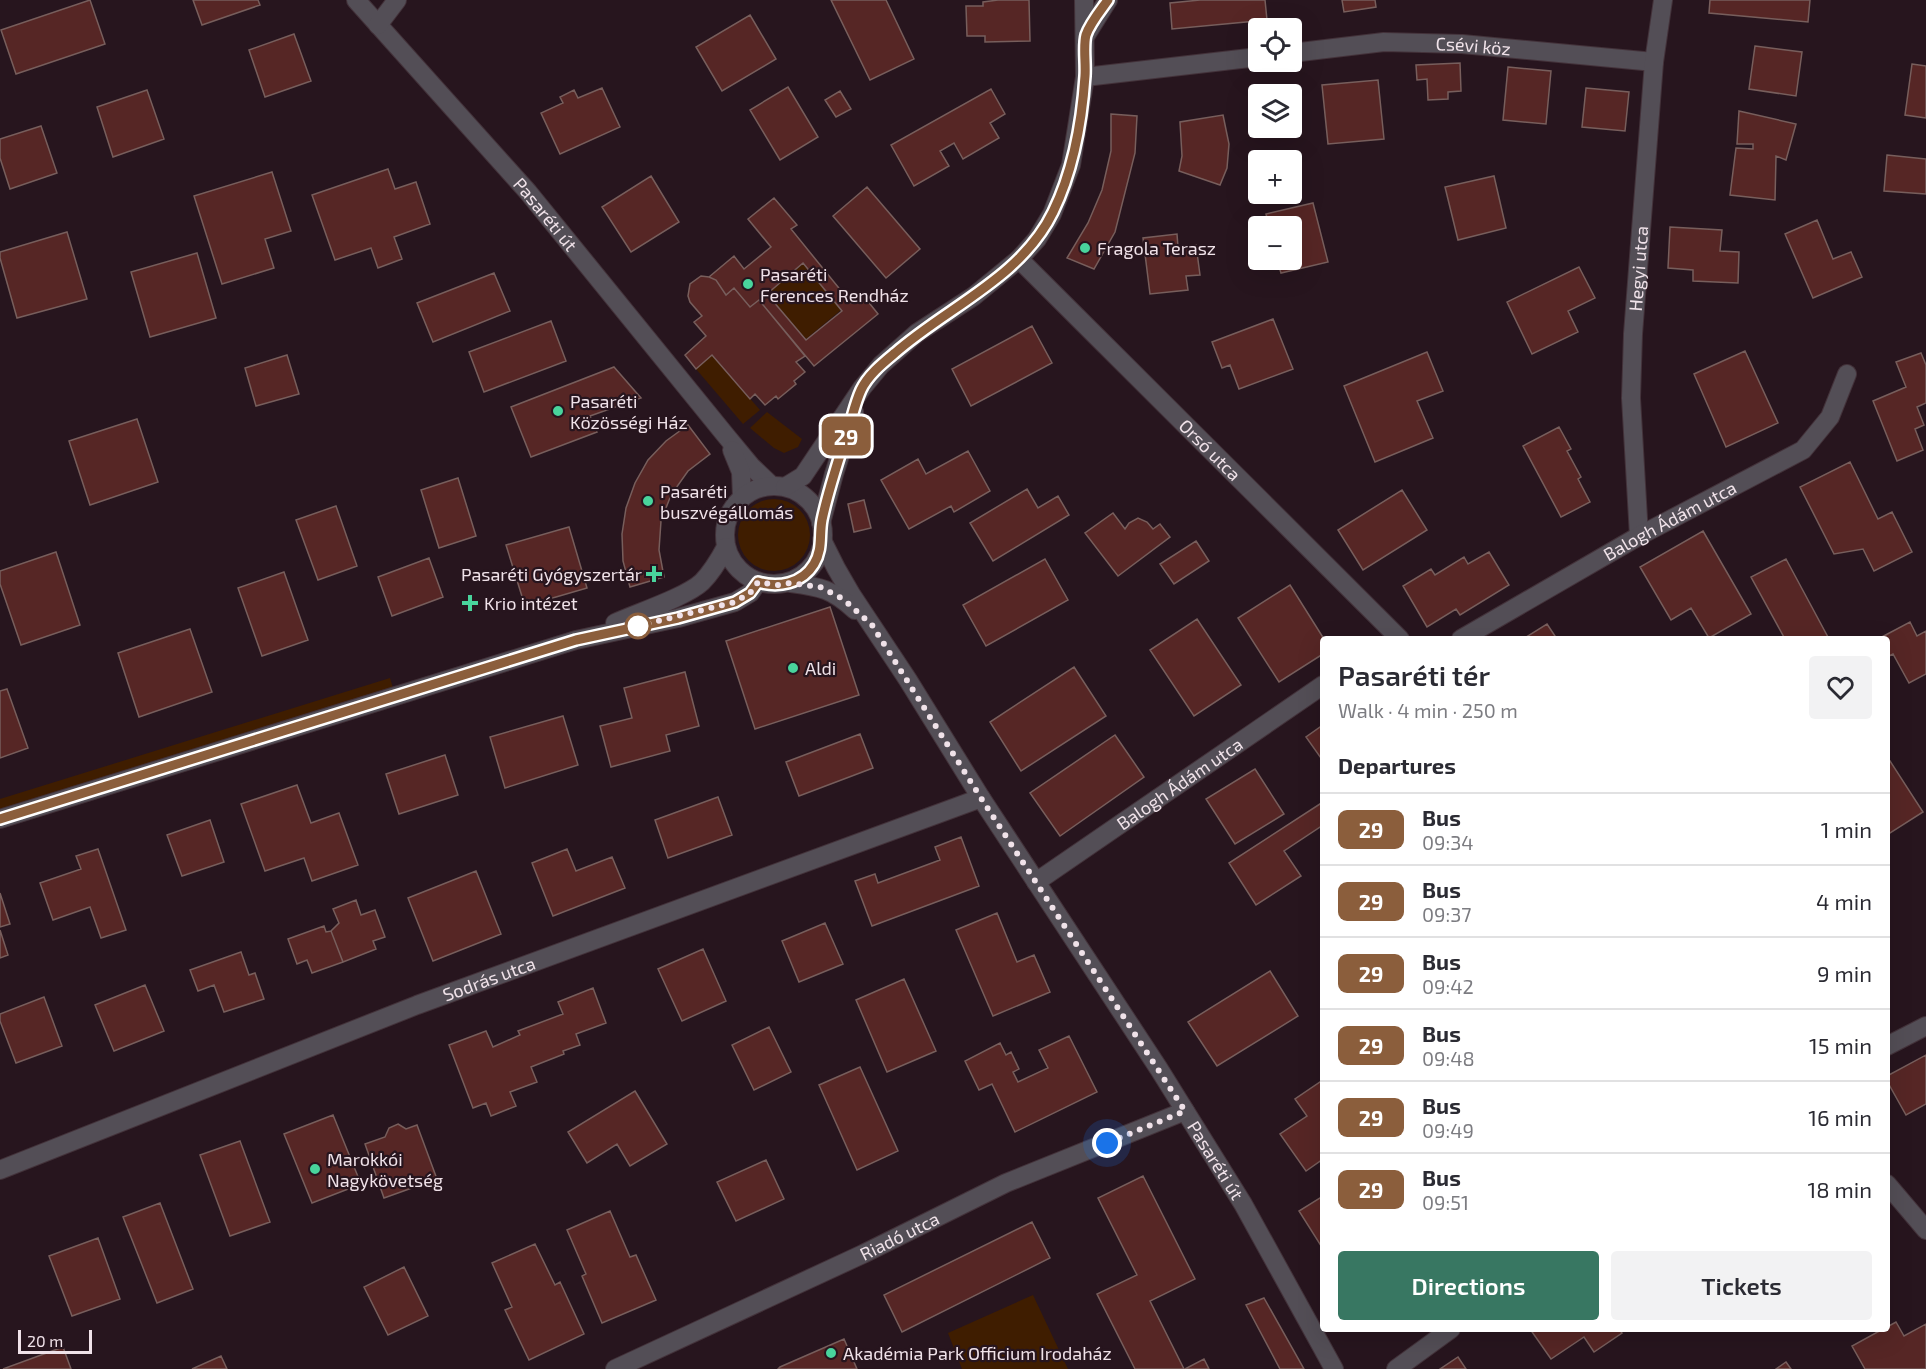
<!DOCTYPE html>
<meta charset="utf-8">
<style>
:root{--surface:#fff;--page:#f2f2f3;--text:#2b2b33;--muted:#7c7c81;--line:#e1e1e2;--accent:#387762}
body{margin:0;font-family:"Exo 2",sans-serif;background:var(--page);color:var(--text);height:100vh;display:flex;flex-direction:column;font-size:22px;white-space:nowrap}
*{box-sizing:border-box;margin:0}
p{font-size:20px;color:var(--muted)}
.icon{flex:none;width:33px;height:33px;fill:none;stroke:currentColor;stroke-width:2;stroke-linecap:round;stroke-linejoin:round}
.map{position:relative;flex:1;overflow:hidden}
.details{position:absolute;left:1320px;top:636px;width:570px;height:696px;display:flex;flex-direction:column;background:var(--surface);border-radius:6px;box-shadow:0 6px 24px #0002}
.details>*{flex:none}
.badge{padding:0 12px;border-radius:9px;font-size:21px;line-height:39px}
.buttons{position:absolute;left:1248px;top:18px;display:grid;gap:12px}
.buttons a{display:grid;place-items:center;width:54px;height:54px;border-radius:6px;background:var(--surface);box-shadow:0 6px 24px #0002;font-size:30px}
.scale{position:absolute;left:18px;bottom:15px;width:74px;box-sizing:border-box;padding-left:6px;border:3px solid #f0e2e9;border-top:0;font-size:16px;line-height:21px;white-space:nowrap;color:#f0e2e9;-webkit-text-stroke:4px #27151e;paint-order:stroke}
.you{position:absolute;width:30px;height:30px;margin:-15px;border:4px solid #fff;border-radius:50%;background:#1a73e8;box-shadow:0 0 0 9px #1a73e833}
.map>.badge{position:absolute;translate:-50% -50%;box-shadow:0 0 0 3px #fff}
h2{padding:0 18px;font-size:22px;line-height:54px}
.round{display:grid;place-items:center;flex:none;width:63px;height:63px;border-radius:6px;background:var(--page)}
.summary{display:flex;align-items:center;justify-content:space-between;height:102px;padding:0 18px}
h1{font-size:28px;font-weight:600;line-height:45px}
.action{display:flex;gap:12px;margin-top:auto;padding:12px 18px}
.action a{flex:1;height:69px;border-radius:6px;background:var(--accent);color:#fff;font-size:24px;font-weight:600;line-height:69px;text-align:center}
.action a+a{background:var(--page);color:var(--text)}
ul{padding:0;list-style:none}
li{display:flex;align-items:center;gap:18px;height:72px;padding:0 18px;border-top:2px solid var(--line)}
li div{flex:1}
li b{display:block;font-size:22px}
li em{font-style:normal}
li .badge{min-width:66px;font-weight:700;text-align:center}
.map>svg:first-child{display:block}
</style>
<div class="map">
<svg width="1926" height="1369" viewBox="0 0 1926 1369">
<rect width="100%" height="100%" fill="#27151e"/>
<path fill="#3f1d00" d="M 803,264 L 841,310 L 806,339 L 767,294 Z
M 712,355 L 760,410 L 743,424 L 696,369 Z
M 767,412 L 802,439 L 798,447 L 784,453 L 774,448 L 750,428 Z
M738 535a36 36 0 1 1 72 0a36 36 0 1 1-72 0Z
M 390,678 L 393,688 L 0,810 L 0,799 Z
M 1033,1295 L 1068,1369 L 962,1369 L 948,1333 Z"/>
<path fill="#562625" stroke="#775e5c" stroke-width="1.5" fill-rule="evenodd" d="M 90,0 L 105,44 L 16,74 L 1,30 Z
M 193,0 L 258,0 L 260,5 L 202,25 Z
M 831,0 L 886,0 L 914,59 L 870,80 Z
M 998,0 L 1029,0 L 1030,41 L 985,42 L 985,36 L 967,36 L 966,6 L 983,6 L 983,2 Z
M 1200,0 L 1265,0 L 1267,20 L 1172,29 L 1170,3 Z
M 1342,0 L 1375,0 L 1376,7 L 1344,12 Z
M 1710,0 L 1810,0 L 1808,22 L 1709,13 Z
M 750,15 L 776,59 L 722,91 L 696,47 Z
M 294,34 L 311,81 L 265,97 L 249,50 Z
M 1755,46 L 1802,52 L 1796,96 L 1749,89 Z
M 1460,63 L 1461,91 L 1448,92 L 1448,99 L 1428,100 L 1427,79 L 1417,80 L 1416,65 Z
M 1912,64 L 1926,66 L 1926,118 L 1905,115 Z
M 1508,67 L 1551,71 L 1546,124 L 1503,120 Z
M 1378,80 L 1384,139 L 1328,144 L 1322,85 Z
M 788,87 L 818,137 L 780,160 L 750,110 Z
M 602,88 L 620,127 L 560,154 L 541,113 L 563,103 L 560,97 L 574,90 L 578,98 Z
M 1586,88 L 1629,92 L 1625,131 L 1582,127 Z
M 991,89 L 1005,114 L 990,123 L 999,138 L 963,159 L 954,143 L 940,151 L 949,166 L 914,186 L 891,145 Z
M 147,90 L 164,139 L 113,157 L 97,107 Z
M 840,91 L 851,109 L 836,117 L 825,100 Z
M 1739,111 L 1796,124 L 1786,160 L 1776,156 L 1775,200 L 1730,195 L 1736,148 L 1753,149 L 1753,144 L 1737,144 Z
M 1111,114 L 1137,116 L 1135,153 L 1115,232 L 1094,269 L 1067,258 L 1088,223 L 1102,190 L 1111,151 Z
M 1223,115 L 1229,144 L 1227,168 L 1220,185 L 1179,171 L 1182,156 L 1180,122 Z
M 41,126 L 57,173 L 10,189 L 0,158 L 0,139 Z
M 1887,155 L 1926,159 L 1926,194 L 1884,191 Z
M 388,169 L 395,189 L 416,182 L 430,224 L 394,237 L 402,259 L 378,268 L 371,248 L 335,260 L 312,195 Z
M 272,172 L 291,231 L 265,239 L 274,268 L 222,284 L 194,196 Z
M 651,176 L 679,222 L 631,252 L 602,207 Z
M 1494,176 L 1506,228 L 1458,240 L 1445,187 Z
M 867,187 L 920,249 L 886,278 L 833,216 Z
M 774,198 L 797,225 L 791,229 L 851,303 L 862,294 L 878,314 L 814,366 L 759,300 L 750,307 L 734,288 L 726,295 L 716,280 L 709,277 L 734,256 L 744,269 L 771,247 L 748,219 ZM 803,263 L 842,311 L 806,340 L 767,294 Z
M 1313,203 L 1328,262 L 1281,273 L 1277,260 L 1292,260 L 1292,226 L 1269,226 L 1266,214 Z
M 1817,220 L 1833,259 L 1851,252 L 1862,277 L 1813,298 L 1785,234 Z
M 1670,227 L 1722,230 L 1720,251 L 1739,252 L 1738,283 L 1693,281 L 1693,270 L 1668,268 Z
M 67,232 L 87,299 L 17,318 L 0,258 L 0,252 Z
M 1177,234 L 1178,247 L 1196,245 L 1200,275 L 1186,276 L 1188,290 L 1150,294 L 1143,238 Z
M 197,253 L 216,318 L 150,337 L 131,272 Z
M 1579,267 L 1595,298 L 1568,311 L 1578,332 L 1532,354 L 1507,302 Z
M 494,273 L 510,311 L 433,342 L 417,303 Z
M 701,276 L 709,277 L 716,280 L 726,295 L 734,288 L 750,307 L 759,300 L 805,356 L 796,362 L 805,372 L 794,381 L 796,384 L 778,399 L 776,396 L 765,405 L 755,394 L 750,399 L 712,355 L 696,369 L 685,355 L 706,336 L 694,322 L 702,316 L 690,302 L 688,296 L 690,284 Z
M 1273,319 L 1293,369 L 1239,389 L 1230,365 L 1222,368 L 1212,342 Z
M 551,321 L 566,361 L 484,392 L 469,352 Z
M 1032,326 L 1052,363 L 971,406 L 952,369 Z
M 1745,351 L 1778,423 L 1726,447 L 1694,374 Z
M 1427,352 L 1443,391 L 1417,401 L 1433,438 L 1375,462 L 1344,386 Z
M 1921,353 L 1926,365 L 1926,403 L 1917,407 L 1924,425 L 1915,429 L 1923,450 L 1897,461 L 1873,401 L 1906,387 L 1896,362 Z
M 287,355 L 299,394 L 256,406 L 245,368 Z
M 614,367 L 641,398 L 590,416 L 597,432 L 531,457 L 511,407 Z
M 137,419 L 158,482 L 90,505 L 69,441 Z
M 688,425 L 710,454 L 688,471 L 671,495 L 661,521 L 659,550 L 664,577 L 630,587 L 623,561 L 622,534 L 626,508 L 635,483 L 648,460 L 666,441 Z
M 1559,427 L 1571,449 L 1567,451 L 1581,477 L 1578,479 L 1590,502 L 1561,517 L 1523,446 Z
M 968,451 L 990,491 L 954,512 L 951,506 L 909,529 L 881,480 L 918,459 L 926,474 Z
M 1850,462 L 1878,519 L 1892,512 L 1912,552 L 1874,571 L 1863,549 L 1834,554 L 1800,487 Z
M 458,478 L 476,536 L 439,548 L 421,490 Z
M 1027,489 L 1038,508 L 1058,496 L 1069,515 L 993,561 L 970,523 Z
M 1402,490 L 1427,530 L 1363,570 L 1338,530 Z
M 864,500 L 871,528 L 854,532 L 848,504 Z
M 336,506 L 357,566 L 318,580 L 296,520 Z
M 1113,513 L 1125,529 L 1129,523 L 1138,518 L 1147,522 L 1153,529 L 1160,524 L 1170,537 L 1118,576 L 1085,533 Z
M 569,527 L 587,588 L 525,606 L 506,545 Z
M 1703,531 L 1751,614 L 1709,638 L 1691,608 L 1671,620 L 1640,567 Z
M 1196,541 L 1209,561 L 1174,584 L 1160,564 Z
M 56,552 L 80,625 L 21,645 L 0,584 L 0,571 Z
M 1489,552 L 1509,585 L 1460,615 L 1456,609 L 1427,627 L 1403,586 L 1431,569 L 1435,575 L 1464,557 L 1468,564 Z
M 429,558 L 443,597 L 392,616 L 378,577 Z
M 1045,559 L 1068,600 L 986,646 L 963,605 Z
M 1786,559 L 1829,639 L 1785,639 L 1751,577 Z
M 284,572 L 308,640 L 262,656 L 238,588 Z
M 1290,585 L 1324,639 L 1323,654 L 1279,682 L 1238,618 Z
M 830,607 L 859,695 L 755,729 L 726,641 Z
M 1197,619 L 1241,685 L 1194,716 L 1150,650 Z
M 1910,622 L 1917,636 L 1926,631 L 1926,674 L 1909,683 L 1893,654 L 1887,657 L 1887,639 L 1878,639 Z
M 1547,624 L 1557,639 L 1523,639 Z
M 190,629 L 212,692 L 139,717 L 118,653 Z
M 1074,667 L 1106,716 L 1021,771 L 990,722 Z
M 685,672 L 699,726 L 666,735 L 670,751 L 611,767 L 600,726 L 632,718 L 624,688 Z
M 7,689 L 28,748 L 0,758 L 0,691 Z
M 563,716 L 578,765 L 505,788 L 490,737 Z
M 1323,725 L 1323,761 L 1306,737 Z
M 860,734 L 873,768 L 799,796 L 786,762 Z
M 1115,735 L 1144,777 L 1060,836 L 1030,793 Z
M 445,755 L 458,795 L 399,814 L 386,774 Z
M 1890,761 L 1923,812 L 1887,835 L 1887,763 Z
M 1255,769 L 1284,814 L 1235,844 L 1206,799 Z
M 297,785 L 311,823 L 339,813 L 358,865 L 312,881 L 304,858 L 265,871 L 241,804 Z
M 718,797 L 732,835 L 668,858 L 655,820 Z
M 1323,802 L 1323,825 L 1284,851 L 1301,876 L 1256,905 L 1229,863 Z
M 210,820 L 224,862 L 182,876 L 167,835 Z
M 961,837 L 979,886 L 872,926 L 855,881 L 875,874 L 878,883 L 940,860 L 935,847 Z
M 98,849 L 126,930 L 101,938 L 90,907 L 53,920 L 40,883 L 81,869 L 76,856 Z
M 567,849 L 576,871 L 612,857 L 625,888 L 553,916 L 532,863 Z
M 476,871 L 501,934 L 433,961 L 408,898 Z
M 0,893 L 10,924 L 0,927 Z
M 356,900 L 361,915 L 375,910 L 385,937 L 373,941 L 376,949 L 343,962 L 331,931 L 339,923 L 333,909 Z
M 997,913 L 1017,962 L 1034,955 L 1050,992 L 993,1016 L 956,930 Z
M 825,923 L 843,964 L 799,982 L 782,941 Z
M 324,926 L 326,932 L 331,931 L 343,962 L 312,973 L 307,960 L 297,964 L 288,939 Z
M 0,930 L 8,955 L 0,958 Z
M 703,949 L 726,1001 L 682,1021 L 658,969 Z
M 241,952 L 249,975 L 255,973 L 264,999 L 224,1012 L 214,985 L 198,991 L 190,970 Z
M 1270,971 L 1298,1016 L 1217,1066 L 1188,1022 Z
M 904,979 L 936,1051 L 887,1072 L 856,1000 Z
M 145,985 L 164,1031 L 114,1051 L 95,1005 Z
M 593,988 L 606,1023 L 576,1034 L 580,1045 L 563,1051 L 564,1054 L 531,1067 L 537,1082 L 510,1092 L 516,1106 L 491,1116 L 486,1103 L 473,1108 L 449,1045 L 486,1031 L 493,1047 L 520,1035 L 518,1031 L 563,1014 L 558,1002 Z
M 44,997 L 62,1046 L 16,1063 L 0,1021 L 0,1014 Z
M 769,1027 L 791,1072 L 754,1090 L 732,1045 Z
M 1069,1036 L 1097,1092 L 1015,1132 L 992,1084 L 979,1090 L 965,1061 L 1000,1043 L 1006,1055 L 1011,1052 L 1019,1069 L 1013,1072 L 1018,1082 L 1048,1068 L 1039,1050 Z
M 1926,1055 L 1926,1104 L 1906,1115 L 1887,1081 L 1887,1076 Z
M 860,1067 L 898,1151 L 857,1170 L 819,1085 Z
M 1323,1080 L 1323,1159 L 1306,1171 L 1280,1134 L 1307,1116 L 1295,1099 Z
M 635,1091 L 667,1144 L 630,1166 L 617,1144 L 587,1163 L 568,1132 Z
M 333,1115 L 361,1184 L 312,1203 L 284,1134 Z
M 398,1124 L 406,1129 L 417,1125 L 437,1179 L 384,1198 L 365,1144 L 385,1137 L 389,1128 Z
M 240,1141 L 270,1222 L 230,1236 L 200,1155 Z
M 766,1160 L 784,1199 L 736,1221 L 717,1182 Z
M 1143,1176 L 1195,1279 L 1150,1301 L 1184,1369 L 1135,1369 L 1097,1294 L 1137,1275 L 1098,1198 Z
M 1323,1196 L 1323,1249 L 1299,1211 Z
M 160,1203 L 193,1289 L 157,1303 L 123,1217 Z
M 610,1211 L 630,1257 L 636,1255 L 656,1300 L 602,1323 L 582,1276 L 586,1274 L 567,1230 Z
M 1032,1222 L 1050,1258 L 902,1332 L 884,1295 Z
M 98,1238 L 120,1299 L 72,1316 L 49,1256 Z
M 535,1244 L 555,1285 L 560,1282 L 584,1334 L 529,1360 L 505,1310 L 512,1307 L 492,1263 Z
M 404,1267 L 428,1316 L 388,1335 L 364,1287 Z
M 1264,1298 L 1304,1369 L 1280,1369 L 1246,1305 Z
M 1896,1322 L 1904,1336 L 1926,1324 L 1926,1369 L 1865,1369 L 1852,1346 L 1883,1329 L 1887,1329 L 1887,1327 Z
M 1530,1329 L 1619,1329 L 1622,1333 L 1594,1352 L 1584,1337 L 1551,1359 Z
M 844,1339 L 857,1369 L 778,1369 L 780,1367 Z
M 63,1347 L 71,1369 L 3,1369 Z
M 221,1356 L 227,1369 L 192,1369 Z
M 1458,1357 L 1466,1369 L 1440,1369 Z
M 1204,1359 L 1209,1369 L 1185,1369 Z
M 1786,1362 L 1791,1369 L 1776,1369 Z"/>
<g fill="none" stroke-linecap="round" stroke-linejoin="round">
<g stroke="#43323a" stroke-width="20">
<g id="minor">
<path id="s1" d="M 356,0 L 528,192 L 727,437 L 751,466 L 772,486"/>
<path d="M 378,25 L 397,0"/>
<path d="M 1086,35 L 1108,0"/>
<path id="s2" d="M 1292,53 L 1384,42 L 1462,44 L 1654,62"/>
<path d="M 1085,77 L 1258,57"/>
<path id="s3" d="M 1019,259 L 1400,639"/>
<path d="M 732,450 L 741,472 L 742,497"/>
<circle cx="774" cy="535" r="49"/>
<path d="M 785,487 L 803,476 L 862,388 L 881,365 L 917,333 L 974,296 L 1019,259 L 1037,239 L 1052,214 L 1071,165 L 1085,77 L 1084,0"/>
<path d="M 821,523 L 834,474 L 854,412"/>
<path id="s4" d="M 1639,536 L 1631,398 L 1633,334 L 1654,62 L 1663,0"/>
<path id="s5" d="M 822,540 L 836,568 L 851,594 L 908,680 L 981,798 L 1159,1069 L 1243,1204 L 1334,1369"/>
<path d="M 791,583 C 821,587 832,589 855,610"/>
<path d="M 615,623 C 637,613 686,597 702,582 C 712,572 719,560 726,547"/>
<path id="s6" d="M 1461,639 L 1639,536 L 1803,450 L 1830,417 L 1847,374"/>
<path d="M 0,819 L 576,640 L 678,618 L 735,602 L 750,593 L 758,582"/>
<path id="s7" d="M 1036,882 L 1323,685"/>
<path d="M 1887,1046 L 1926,1026"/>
<path id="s8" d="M 0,1170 L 417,1005 L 981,798"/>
<path d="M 1887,1184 L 1926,1230"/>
<path id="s9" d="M 615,1369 L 863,1254 L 1006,1183 L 1185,1111"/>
<path d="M 1396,1369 L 1451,1329"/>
</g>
</g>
<use href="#minor" stroke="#534e56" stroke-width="18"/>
</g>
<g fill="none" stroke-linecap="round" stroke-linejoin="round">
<g stroke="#fff" stroke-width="14">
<path id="line" d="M 0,819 L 576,640 L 678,618 L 735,602 L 750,593 L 758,582 C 778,588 802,584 814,564 C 823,549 819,536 822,520 C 828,491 838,462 847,433 C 852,419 855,403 861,390 C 868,375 883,363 895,353 C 947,307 1021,278 1053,212 C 1073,171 1082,121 1085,76 C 1086,63 1083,46 1086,35 C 1090,23 1101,10 1108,0"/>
</g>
<use href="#line" stroke="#8b5e3c" stroke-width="9"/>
<path stroke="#f0e2e9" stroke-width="6" stroke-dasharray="0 10.8" d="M 638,626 L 735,602 L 750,593 L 758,582 L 778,585 L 790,583 L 820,587 L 843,599 L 872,625 L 981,798 L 1185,1111 L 1107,1143"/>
</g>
<g fill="#49d49c" stroke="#27151e" stroke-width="2">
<circle cx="1085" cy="248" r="6"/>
<circle cx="748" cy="284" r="6"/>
<circle cx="558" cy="411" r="6"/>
<circle cx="648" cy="501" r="6"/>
<path d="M651 565h6v6h6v6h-6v6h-6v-6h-6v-6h6z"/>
<path d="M467 594h6v6h6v6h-6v6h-6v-6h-6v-6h6z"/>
<circle cx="793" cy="668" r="6"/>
<circle cx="315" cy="1169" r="6"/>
<circle cx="831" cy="1353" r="6"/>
</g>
<circle fill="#fff" stroke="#8b5e3c" stroke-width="3" cx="638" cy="626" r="12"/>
<g text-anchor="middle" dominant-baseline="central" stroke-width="4.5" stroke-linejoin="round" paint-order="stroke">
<g font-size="18" fill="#f0e2e9" stroke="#27151e">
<text stroke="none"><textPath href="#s2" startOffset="182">Csévi köz</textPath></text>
<text stroke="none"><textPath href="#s1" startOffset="286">Pasaréti út</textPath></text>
<text stroke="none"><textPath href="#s4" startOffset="268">Hegyi utca</textPath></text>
<text stroke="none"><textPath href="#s3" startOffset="270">Orsó utca</textPath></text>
<text stroke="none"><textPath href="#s6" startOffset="240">Balogh Ádám utca</textPath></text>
<text stroke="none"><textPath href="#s7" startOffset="174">Balogh Ádám utca</textPath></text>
<text stroke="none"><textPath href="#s8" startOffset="525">Sodrás utca</textPath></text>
<text stroke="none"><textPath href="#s5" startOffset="735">Pasaréti út</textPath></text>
<text stroke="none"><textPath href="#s9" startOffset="314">Riadó utca</textPath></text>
</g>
<g font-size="18" fill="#f0e2e9" stroke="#27151e" text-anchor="start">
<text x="1097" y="248">Fragola Terasz</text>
<text x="760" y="274">Pasaréti<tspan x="760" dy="21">Ferences Rendház</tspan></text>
<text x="570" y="401">Pasaréti<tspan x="570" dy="21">Közösségi Ház</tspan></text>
<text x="660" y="491">Pasaréti<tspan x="660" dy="21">buszvégállomás</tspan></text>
<text x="642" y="574" text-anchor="end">Pasaréti Gyógyszertár</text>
<text x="484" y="603">Krio intézet</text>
<text x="805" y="668">Aldi</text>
<text x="327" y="1159">Marokkói<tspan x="327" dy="21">Nagykövetség</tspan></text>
<text x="843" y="1353">Akadémia Park Officium Irodaház</text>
</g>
</g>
</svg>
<div class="buttons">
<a><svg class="icon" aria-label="locate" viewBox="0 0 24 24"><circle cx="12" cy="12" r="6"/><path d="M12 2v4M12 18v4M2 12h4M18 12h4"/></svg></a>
<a><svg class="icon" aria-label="layers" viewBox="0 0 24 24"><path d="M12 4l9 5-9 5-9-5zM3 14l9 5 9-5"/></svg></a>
<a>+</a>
<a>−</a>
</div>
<div class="scale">20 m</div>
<div class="you" style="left:1107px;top:1143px"></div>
<b class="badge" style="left:846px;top:436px;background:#8b5e3c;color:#fff">29</b>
<section class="details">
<div class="summary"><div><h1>Pasaréti tér</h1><p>Walk · 4 min · 250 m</p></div><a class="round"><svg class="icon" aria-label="heart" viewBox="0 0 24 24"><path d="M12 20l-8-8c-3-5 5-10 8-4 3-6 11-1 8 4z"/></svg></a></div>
<h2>Departures</h2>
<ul>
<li><span class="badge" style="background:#8b5e3c;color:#fff">29</span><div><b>Bus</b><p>09:34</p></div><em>1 min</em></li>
<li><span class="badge" style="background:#8b5e3c;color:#fff">29</span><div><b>Bus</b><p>09:37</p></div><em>4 min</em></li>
<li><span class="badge" style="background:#8b5e3c;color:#fff">29</span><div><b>Bus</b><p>09:42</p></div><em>9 min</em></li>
<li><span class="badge" style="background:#8b5e3c;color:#fff">29</span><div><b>Bus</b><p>09:48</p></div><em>15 min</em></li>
<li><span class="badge" style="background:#8b5e3c;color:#fff">29</span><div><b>Bus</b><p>09:49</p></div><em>16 min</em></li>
<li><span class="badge" style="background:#8b5e3c;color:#fff">29</span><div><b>Bus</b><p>09:51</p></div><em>18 min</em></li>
</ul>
<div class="action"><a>Directions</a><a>Tickets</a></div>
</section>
</div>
